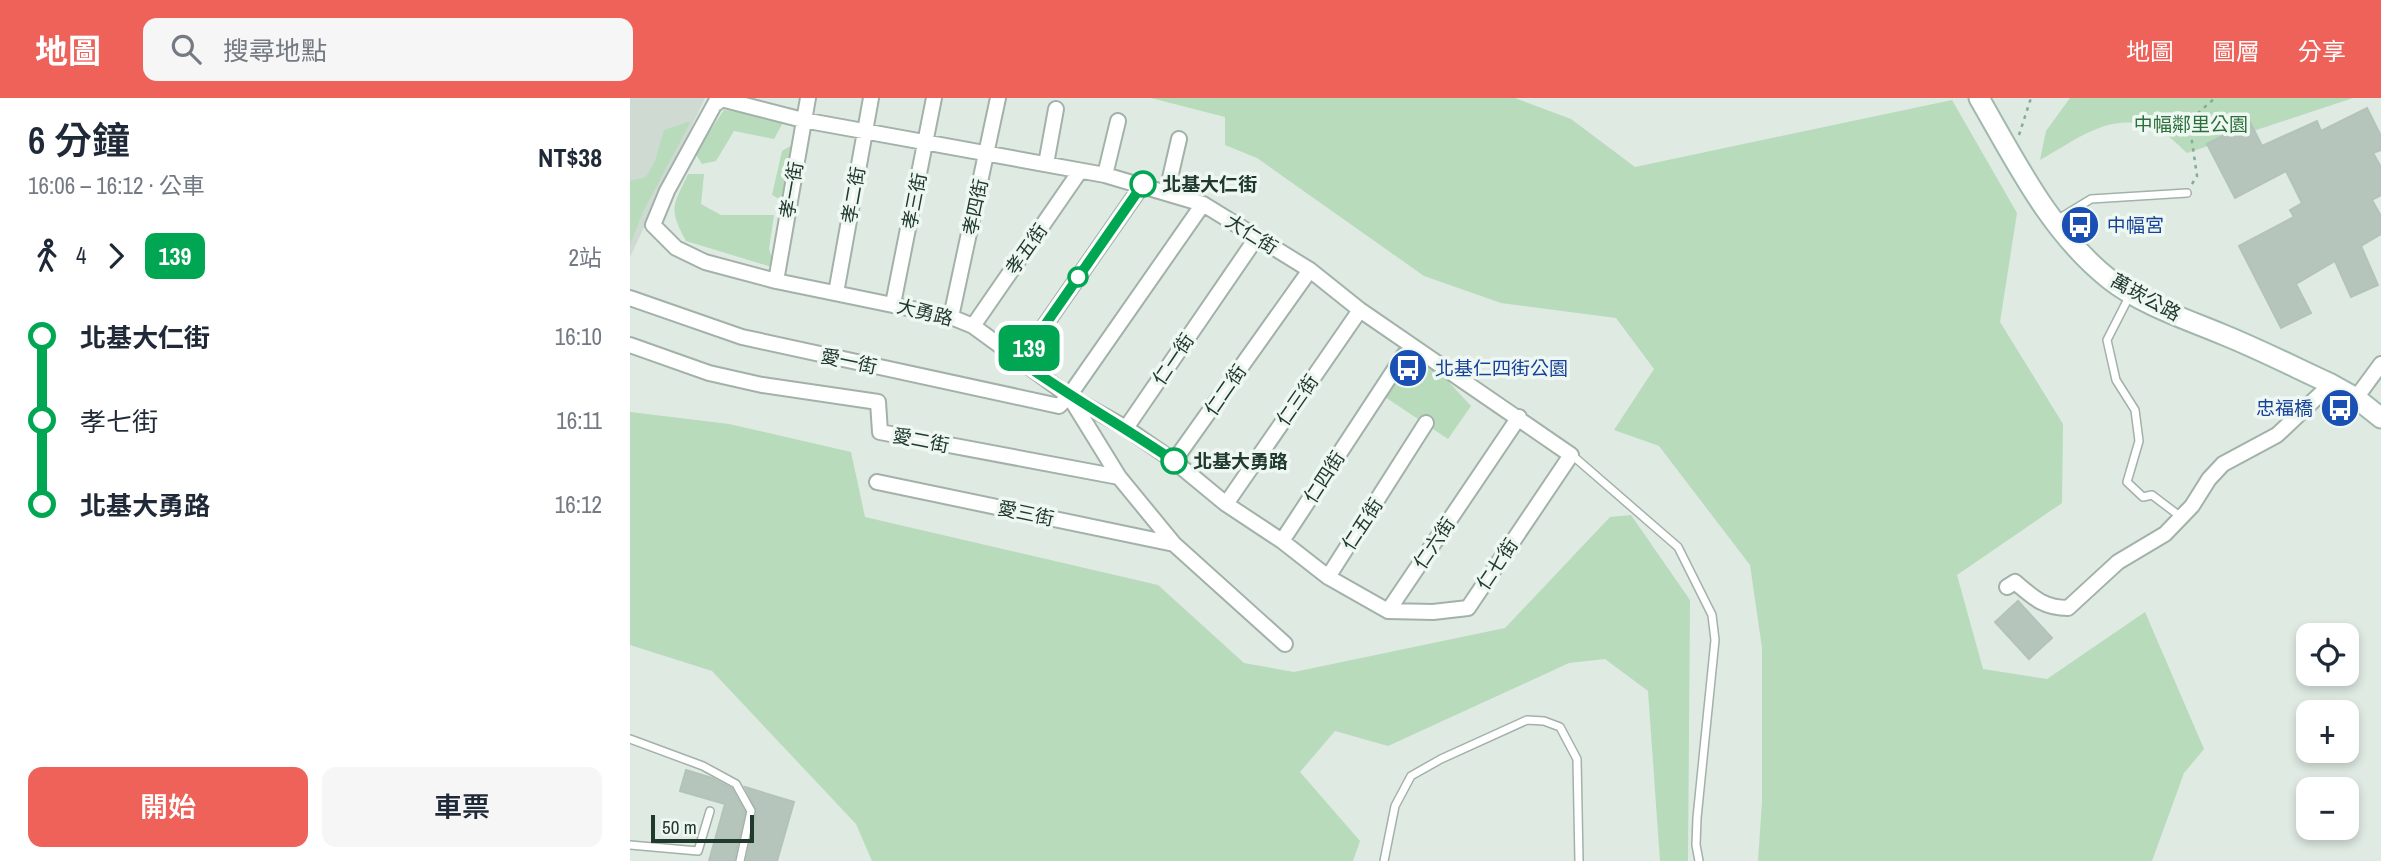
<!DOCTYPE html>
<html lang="zh-TW">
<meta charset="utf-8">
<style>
:root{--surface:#fff;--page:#f6f6f7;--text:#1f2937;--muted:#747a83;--accent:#ee6259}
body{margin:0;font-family:"Archivo Narrow","Noto Sans TC",sans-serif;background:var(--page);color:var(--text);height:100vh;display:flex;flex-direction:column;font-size:26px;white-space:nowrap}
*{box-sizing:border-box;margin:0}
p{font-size:23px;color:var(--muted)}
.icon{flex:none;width:38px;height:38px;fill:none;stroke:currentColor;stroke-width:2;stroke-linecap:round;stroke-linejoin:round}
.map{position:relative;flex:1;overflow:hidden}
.side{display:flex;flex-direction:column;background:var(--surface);width:630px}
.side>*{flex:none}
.badge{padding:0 14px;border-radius:10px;font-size:24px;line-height:46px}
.buttons{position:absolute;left:1666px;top:525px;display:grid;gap:14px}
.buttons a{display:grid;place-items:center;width:63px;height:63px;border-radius:14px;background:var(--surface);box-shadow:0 4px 10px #0003;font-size:35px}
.scale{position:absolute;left:21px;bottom:18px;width:103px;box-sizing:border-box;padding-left:7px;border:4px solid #213a2e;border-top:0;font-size:19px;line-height:24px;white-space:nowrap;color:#213a2e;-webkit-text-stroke:5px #eff7f2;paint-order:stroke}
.map>.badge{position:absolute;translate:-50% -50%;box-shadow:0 0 0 4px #fff}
.legs{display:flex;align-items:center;gap:10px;height:77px;padding:0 28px;font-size:23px}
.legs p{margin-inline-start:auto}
.head{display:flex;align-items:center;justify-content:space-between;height:119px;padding:0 28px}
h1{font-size:38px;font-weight:600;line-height:52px}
.action{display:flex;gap:14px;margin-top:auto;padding:14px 28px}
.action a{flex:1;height:80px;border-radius:14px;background:var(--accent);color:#fff;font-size:28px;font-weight:600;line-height:80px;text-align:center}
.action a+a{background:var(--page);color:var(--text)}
ul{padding:0 28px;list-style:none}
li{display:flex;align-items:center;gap:24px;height:84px;font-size:26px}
li i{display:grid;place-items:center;width:10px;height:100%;margin:0 9px;background:currentColor}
li i::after{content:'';width:18px;height:18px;margin:-9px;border:5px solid;border-radius:50%;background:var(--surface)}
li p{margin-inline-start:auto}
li:first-child i{background:linear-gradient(#0000 50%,currentColor 0)}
li:last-child i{background:linear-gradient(currentColor 50%,#0000 0)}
header{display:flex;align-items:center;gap:42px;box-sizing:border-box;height:98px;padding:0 35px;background:var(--accent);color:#fff}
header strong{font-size:33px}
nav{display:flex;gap:38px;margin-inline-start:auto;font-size:24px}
.search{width:490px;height:63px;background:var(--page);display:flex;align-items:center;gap:18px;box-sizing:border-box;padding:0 24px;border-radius:14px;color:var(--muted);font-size:26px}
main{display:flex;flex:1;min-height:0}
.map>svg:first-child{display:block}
</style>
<header>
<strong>地圖</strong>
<div class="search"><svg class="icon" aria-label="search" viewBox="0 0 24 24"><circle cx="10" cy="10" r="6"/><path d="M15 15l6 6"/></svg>搜尋地點</div>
<nav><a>地圖</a><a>圖層</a><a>分享</a></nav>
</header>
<main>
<section class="side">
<div class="head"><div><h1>6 分鐘</h1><p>16:06 – 16:12 · 公車</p></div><b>NT$38</b></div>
<div class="legs"><svg class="icon" aria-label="walk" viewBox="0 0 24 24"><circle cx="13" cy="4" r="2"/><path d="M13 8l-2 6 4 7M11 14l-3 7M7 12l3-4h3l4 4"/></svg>4<svg class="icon" aria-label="forward" viewBox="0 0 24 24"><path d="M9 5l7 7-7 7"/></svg><b class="badge" style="background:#00a651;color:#fff">139</b><p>2站</p></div>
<ul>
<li><i style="color:#00a651"></i><b>北基大仁街</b><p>16:10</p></li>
<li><i style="color:#00a651"></i><span>孝七街</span><p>16:11</p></li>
<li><i style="color:#00a651"></i><b>北基大勇路</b><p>16:12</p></li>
</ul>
<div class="action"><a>開始</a><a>車票</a></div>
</section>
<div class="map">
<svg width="1751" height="763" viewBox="0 0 1751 763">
<rect width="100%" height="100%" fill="#dfeae3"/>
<path fill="#cedad2" d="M 0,0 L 75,0 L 0,159 Z"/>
<path fill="#b8dbbb" d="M 521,0 L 885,0 L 941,21 L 1005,69 L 1322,2 L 1387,115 L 1370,224 L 1433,326 L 1432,405 L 1327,477 L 1353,571 L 1417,581 L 1515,514 L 1574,651 L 1554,675 L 1522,763 L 1128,763 L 1132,704 L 1132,550 L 1120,467 L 1029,348 L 984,332 L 1024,271 L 986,220 L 871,205 L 794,178 L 627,60 L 595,47 L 595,19 Z
M 1440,0 L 1723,0 L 1557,55 C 1548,47 1538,36 1527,31 C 1482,11 1448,41 1410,62 L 1416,33 Z
M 94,12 L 155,21 L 144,41 L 104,33 L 86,63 L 72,66 L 65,55 Z
M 61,23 L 12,116 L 0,147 L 0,83 L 16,79 L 25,63 L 34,32 Z
M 164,46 L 151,102 L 142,97 L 152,53 Z
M 58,76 L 74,76 L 71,106 L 91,117 L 144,117 L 139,151 L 145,170 L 56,143 C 38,110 43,108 58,76 Z
M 774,236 L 841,308 L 818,341 L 749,295 Z
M 0,314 L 99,326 L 221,354 L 235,419 L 528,487 L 614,565 L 664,574 L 875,530 L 980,419 L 1001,417 L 1060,502 L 1058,763 L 1030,763 L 1018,593 L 975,561 L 939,565 L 758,648 L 705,633 L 670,674 L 730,743 L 723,763 L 242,763 L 226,726 L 82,573 L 0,547 Z"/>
<path fill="#b5c5bc" stroke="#b2c3b9" stroke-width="2" d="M 1737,10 L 1751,38 L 1751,52 L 1743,55 L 1751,69 L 1751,97 L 1742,102 L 1751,118 L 1751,136 L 1731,148 L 1748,187 L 1721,199 L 1705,163 L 1666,186 L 1681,215 L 1651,230 L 1609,148 L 1664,119 L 1660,112 L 1672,105 L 1656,73 L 1605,100 L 1577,46 L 1620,24 L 1632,48 L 1687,23 L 1691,33 Z
M 1388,503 L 1422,540 L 1399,561 L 1365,524 Z
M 56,672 L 82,680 L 102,691 L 115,714 L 104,763 L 79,763 L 95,706 L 50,693 Z
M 115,689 L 164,704 L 147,763 L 116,763 L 127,713 Z"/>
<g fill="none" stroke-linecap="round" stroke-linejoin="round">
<g stroke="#a2b2a9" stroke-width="10">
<path id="lane" d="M 1425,123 L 1461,101 L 1557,95
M 1500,197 L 1477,242 L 1486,282 L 1505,312 L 1509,343 L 1497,384 L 1513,399 L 1522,397 L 1551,419
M 942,357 L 1048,449 L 1082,517 L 1085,542 L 1067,720 L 1066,747 L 1069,763
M 0,641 L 73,668 L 106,686 L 121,713 L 110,763
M 0,747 L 68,753 L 80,713
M 754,763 L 765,708 L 781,678 L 811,661 L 897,622 L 914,623 L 930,629 L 947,661 L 949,763"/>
</g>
<g stroke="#a2b2a9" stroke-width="18">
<path id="street" d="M 88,0 L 37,93 L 23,127 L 46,150 L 75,164 L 146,183 L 321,219 L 343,228 L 439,298 L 489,379 L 544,446 L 655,546
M 87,5 L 91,1 L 173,22 L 475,77 L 573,106 L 680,172 L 730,212 L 941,357 L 838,510 L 803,514 L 758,513 L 698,479 L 652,443 L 596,406 L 544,363 L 496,330 L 439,298
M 416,66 L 426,11
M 475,77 L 488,23
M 537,93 L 549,41
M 146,183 L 178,0
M 206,195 L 241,0
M 0,200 L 112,239 L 429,308 L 439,298 L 573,106
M 263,206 L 304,0
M 321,219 L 368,0
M 343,228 L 450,73
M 0,247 L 79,275 L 132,287 L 248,304 L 250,334 L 489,379
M 390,263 L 513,86
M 1726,300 L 1751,266
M 496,330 L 627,139
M 544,363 L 680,172
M 247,384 L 544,446
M 596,406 L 730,212
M 652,443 L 774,257
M 698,479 L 796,325
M 1377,489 L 1385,484 C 1403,499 1413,510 1438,510 L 1488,464 L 1535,436 L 1562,408 L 1579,381 L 1593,366 L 1647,337 L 1701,286
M 758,513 L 889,319"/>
</g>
<g stroke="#a1b8ac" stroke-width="23">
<path id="secondary" d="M 1349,0 C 1386,64 1420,134 1479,181 C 1512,207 1556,221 1594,237 C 1631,252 1666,270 1701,286 L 1726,300 L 1751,320"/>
</g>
<path stroke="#80ad97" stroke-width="2.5" stroke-dasharray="3.5 5" stroke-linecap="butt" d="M 1389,37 L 1401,0
M 1562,86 L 1567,78 L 1559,23 L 1585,0"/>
<use href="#lane" stroke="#fff" stroke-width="7"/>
<use href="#street" stroke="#fff" stroke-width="14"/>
<use href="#secondary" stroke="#fff" stroke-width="19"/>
</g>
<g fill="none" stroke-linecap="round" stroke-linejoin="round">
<g stroke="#fff" stroke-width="16">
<path id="line-1" d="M 513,86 L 390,263 C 440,299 493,328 544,363"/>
</g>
<use href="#line-1" stroke="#00a651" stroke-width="10"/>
</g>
<defs>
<g id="bus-disc" transform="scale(2.0125)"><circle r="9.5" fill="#1a4fb4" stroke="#eff7f2"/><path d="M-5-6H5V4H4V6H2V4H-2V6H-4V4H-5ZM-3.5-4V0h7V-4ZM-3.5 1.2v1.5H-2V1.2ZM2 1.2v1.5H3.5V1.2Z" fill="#fff"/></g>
</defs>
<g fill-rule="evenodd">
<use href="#bus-disc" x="1450" y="127"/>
<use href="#bus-disc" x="778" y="270"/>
<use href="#bus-disc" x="1710" y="310"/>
</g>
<g fill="#fff" stroke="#00a651" stroke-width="3.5">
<circle cx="513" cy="86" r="12"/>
<circle cx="448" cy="179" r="9"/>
<circle cx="544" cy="363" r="12"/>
</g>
<g text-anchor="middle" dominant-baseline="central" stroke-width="7" stroke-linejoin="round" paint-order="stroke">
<g font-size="19" fill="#2c6f3a" stroke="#eff7f2">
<text x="1561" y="26">中幅鄰里公園</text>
</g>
<g font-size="19" font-weight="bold" fill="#213a2e" stroke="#eff7f2" text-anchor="start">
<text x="532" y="86">北基大仁街</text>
<text x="563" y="363">北基大勇路</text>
</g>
<g font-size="19" fill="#213a2e" stroke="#eff7f2">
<text transform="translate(161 92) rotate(-80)">孝一街</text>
<text transform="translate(223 97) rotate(-80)">孝二街</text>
<text transform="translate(284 103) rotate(-79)">孝三街</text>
<text transform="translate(345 109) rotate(-78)">孝四街</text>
<text transform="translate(622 136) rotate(32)">大仁街</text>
<text transform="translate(396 151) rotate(-55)">孝五街</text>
<text transform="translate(1516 199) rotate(29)">萬崁公路</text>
<text transform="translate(295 214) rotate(14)">大勇路</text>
<text transform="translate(543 261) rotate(-56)">仁一街</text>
<text transform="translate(219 263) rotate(12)">愛一街</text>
<text transform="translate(595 292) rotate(-55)">仁二街</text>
<text transform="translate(667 302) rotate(-55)">仁三街</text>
<text transform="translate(291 342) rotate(11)">愛二街</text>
<text transform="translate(694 379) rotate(-57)">仁四街</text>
<text transform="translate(396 415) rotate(12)">愛三街</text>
<text transform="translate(732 426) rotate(-57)">仁五街</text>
<text transform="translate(804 445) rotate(-56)">仁六街</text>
<text transform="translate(867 466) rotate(-56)">仁七街</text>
</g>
<g font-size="19" fill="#164399" stroke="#eff7f2" text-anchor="start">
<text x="1477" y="127">中幅宮</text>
<text x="805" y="270">北基仁四街公園</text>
<text x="1683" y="310" text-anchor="end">忠福橋</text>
</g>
</g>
</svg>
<div class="buttons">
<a><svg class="icon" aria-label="locate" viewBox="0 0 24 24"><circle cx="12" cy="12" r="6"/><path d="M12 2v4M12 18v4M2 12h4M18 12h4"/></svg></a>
<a>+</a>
<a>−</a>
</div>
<div class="scale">50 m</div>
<b class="badge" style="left:399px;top:250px;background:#00a651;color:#fff">139</b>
</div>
</main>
